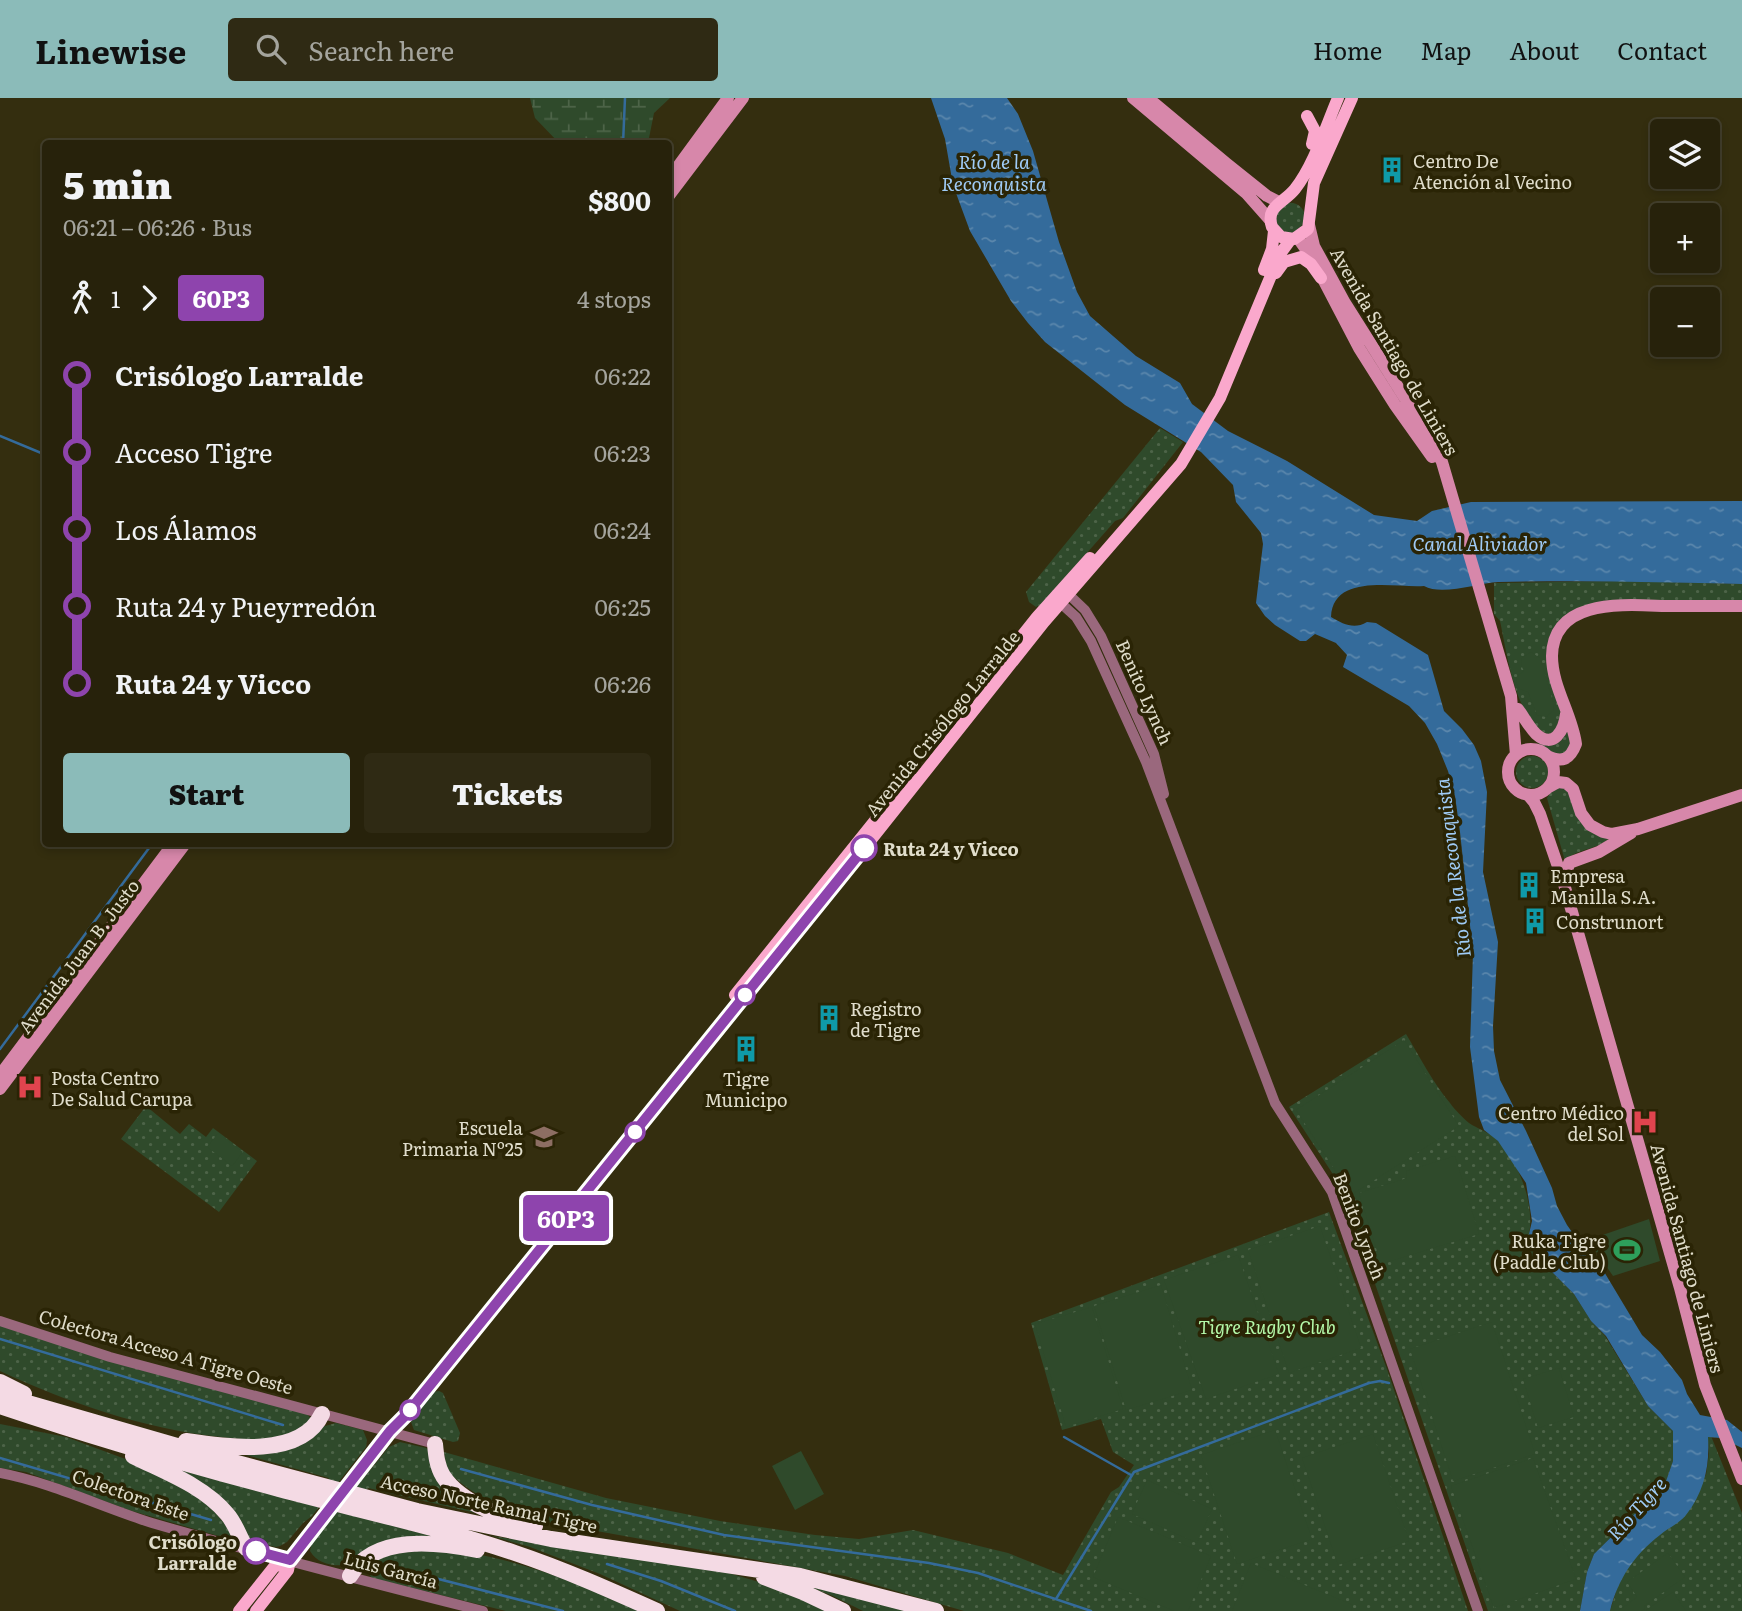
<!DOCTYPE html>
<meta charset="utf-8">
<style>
:root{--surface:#27220b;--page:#2f2a14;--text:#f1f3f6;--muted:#a4a49d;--line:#433f2c;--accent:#8bbbb9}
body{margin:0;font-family:Literata,serif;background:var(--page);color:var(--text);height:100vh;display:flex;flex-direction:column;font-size:26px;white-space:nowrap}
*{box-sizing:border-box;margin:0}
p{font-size:23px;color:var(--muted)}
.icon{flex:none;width:38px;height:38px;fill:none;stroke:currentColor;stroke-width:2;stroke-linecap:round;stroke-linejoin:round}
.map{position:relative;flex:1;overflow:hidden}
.drawer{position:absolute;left:42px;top:42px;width:630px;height:707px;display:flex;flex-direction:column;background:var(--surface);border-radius:7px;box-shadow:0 4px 10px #0003,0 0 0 2px var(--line)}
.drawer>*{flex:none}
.badge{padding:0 14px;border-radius:5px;font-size:24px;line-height:46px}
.fabs{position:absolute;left:1650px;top:21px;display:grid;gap:14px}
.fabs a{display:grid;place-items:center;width:70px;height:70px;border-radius:7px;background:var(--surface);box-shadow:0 4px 10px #0003,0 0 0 2px var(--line);font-size:35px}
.map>.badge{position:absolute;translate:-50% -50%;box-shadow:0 0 0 4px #fff}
.legs{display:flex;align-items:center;gap:10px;height:77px;padding:0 21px;font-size:23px}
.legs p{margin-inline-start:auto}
.overview{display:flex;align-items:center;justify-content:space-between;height:119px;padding:0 21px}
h1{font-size:38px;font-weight:800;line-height:52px}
.primary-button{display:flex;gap:14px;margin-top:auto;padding:14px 21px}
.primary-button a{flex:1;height:80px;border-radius:7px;background:var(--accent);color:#111;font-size:28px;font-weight:800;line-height:80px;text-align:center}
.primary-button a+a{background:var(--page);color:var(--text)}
ul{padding:0 21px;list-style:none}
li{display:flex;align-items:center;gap:24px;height:77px;font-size:26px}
li i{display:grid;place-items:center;width:10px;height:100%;margin:0 9px;background:currentColor}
li i::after{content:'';width:18px;height:18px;margin:-9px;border:5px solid;border-radius:50%;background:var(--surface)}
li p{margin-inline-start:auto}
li:first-child i{background:linear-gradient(#0000 50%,currentColor 0)}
li:last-child i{background:linear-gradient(currentColor 50%,#0000 0)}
header{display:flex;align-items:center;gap:42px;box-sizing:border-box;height:98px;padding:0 35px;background:var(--accent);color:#111}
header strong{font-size:33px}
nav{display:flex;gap:38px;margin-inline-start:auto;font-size:24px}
.search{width:490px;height:63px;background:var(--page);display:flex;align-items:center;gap:18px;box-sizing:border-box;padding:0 24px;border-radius:7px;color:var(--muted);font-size:26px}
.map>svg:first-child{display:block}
</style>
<header>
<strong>Linewise</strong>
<div class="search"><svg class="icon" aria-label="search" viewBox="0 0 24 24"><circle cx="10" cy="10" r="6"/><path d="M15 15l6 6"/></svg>Search here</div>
<nav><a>Home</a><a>Map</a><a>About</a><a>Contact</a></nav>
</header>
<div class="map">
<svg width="1742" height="1513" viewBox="0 0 1742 1513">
<defs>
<pattern id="grass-dots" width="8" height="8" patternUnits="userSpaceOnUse" patternTransform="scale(1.75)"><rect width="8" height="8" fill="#2f4a2b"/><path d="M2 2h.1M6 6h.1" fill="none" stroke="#4d6448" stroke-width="1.8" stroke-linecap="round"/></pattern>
<pattern id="wetland-marsh" width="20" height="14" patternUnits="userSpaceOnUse" patternTransform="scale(1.75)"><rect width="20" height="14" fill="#2f4a2b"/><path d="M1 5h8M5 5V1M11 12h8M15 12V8" fill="none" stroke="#4d6448"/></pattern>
<pattern id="water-ripples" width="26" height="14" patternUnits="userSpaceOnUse" patternTransform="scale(1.75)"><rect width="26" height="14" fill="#346b9b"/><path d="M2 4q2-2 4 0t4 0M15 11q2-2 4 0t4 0" fill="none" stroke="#5b87ac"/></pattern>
</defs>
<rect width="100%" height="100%" fill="#342e0f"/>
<path fill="url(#grass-dots)" d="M 1285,105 C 1299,103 1304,110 1307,122 L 1293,137 L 1278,132 L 1274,116 Z
M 1160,330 L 1183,344 L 1123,420 L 1115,423 L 1042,506 L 1036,509 L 1029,504 L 1026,494 Z
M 1627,483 L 1742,486 L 1742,505 L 1589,507 L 1552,541 L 1564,625 L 1549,637 C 1515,623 1507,555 1500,523 L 1494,516 L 1494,485 Z
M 1568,632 L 1573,645 L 1566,657 C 1551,657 1544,654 1536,642 Z
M1516 674a16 16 0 1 1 32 0a16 16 0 1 1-32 0Z
M 1554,689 L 1568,691 L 1578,713 L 1612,738 C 1597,753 1579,749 1565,763 L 1547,700 Z
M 1406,936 C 1420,959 1433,985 1450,1005 C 1455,1012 1463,1020 1469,1025 C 1478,1031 1489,1034 1497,1042 C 1519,1064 1535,1106 1529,1136 L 1550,1172 L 1574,1196 L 1591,1223 L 1605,1238 L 1648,1308 L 1673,1333 L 1673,1363 L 1665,1386 L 1594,1456 L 1587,1474 L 1580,1513 L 1488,1513 L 1342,1090 L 1289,1009 Z
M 146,1008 L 180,1036 L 189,1026 L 206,1039 L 213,1030 L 257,1063 L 219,1114 L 121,1041 Z
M 1329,1114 L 1388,1274 L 1468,1513 L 964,1513 L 845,1478 L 536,1422 C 501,1410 473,1398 447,1373 L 444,1354 L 606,1400 L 720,1423 L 815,1437 L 859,1441 L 913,1432 L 1008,1455 L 1063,1477 L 1111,1394 L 1119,1389 L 1134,1367 L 1113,1354 L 1101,1321 L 1062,1332 L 1031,1225 Z
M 0,1225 L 306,1315 L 314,1324 C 303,1329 291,1338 280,1340 C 261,1344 240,1341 221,1339 C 144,1331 69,1305 0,1273 Z
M 439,1293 L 443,1295 L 460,1335 L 458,1343 L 453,1344 L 414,1332 L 411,1324 L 414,1316 L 432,1294 Z
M 336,1325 L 363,1332 L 367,1342 L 366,1349 L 312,1418 L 303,1425 L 287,1444 L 280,1448 L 276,1449 L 252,1444 L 165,1367 L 308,1406 L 329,1380 L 210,1347 L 245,1350 Z
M 0,1326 L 66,1339 L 155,1372 L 198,1395 L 233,1435 L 228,1439 L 222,1439 L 129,1412 L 26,1374 L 0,1370 Z
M 1707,1328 L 1742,1415 L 1742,1513 L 1610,1513 L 1620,1481 L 1628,1468 L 1641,1453 L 1659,1437 L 1706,1377 L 1709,1356 Z
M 400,1344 L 426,1350 L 431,1354 L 438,1373 L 510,1423 L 368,1390 L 347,1415 L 468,1448 C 458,1447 445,1444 435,1444 C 402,1446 332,1489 310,1453 L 312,1443 L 389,1349 Z
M 492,1438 L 715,1471 L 793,1494 L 834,1513 L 680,1513 L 600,1476 L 530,1449 Z
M 395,1452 C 426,1453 457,1452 486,1458 C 541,1470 593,1491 644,1513 L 506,1513 L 372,1480 L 363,1469 Z
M 797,1484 L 919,1513 L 863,1513 L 833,1498 Z"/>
<path fill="url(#wetland-marsh)" d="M 530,0 L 670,0 L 654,15 L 648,45 L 560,46 L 535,20 Z"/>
<path fill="#2f4a2b" d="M 1531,554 L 1540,560 L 1554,607 L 1553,613 L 1546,619 L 1537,617 L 1528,594 L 1520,591 L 1516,585 L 1517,578 L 1524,573 L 1521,567 L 1522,560 Z
M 1404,942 L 1459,1028 L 1351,1097 L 1296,1012 Z
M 218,1035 L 243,1054 L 232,1068 L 207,1049 Z
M 1455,1058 L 1479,1136 L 1381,1166 L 1359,1095 L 1407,1080 L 1406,1073 Z
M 1649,1121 L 1660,1163 L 1613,1178 L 1588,1142 Z
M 1320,1128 L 1361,1250 L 1289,1275 L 1248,1152 Z
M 1238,1157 L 1279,1276 L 1206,1301 L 1164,1182 Z
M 1161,1187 L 1192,1292 L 1126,1312 L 1094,1208 Z
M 1092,1209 L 1123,1311 L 1066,1329 L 1035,1226 Z
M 1492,1224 L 1535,1356 L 1453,1383 L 1410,1251 Z
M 1559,1270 L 1574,1319 L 1538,1330 L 1523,1281 Z
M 1275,1332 L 1312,1441 L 1237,1466 L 1201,1357 Z
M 1373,1336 L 1409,1443 L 1338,1467 L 1302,1360 Z
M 801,1353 L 824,1396 L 795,1412 L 772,1368 Z
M 1533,1360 L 1576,1481 L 1494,1510 L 1451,1388 Z
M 1147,1382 L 1212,1411 L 1197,1445 L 1132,1416 Z
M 1118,1419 L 1211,1458 L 1188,1513 L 1174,1513 L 1093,1479 Z
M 1668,1455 L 1685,1479 L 1644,1508 L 1645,1511 L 1641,1513 L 1618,1513 L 1637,1499 L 1627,1484 Z
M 1251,1465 L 1353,1507 L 1351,1513 L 1232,1513 Z
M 1673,1494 L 1686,1513 L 1647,1513 L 1646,1512 Z"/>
<path fill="url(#water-ripples)" d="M 931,0 L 1007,0 L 1018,16 L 1033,53 L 1059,144 L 1077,194 L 1090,218 L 1136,258 L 1180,285 L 1192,306 L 1228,333 L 1287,363 L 1374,417 L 1417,423 L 1432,413 L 1471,404 L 1742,403 L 1742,486 C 1661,484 1580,482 1498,484 C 1478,485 1442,498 1424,488 C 1394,490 1333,475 1331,519 C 1343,526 1354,532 1367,524 L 1376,525 L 1428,557 L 1444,613 L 1462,631 L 1474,647 L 1481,663 L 1487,694 L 1483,774 L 1498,844 L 1493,928 L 1494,953 L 1500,982 L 1526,1033 L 1552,1090 L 1557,1108 L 1567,1127 L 1584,1151 L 1597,1162 L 1642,1237 L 1660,1254 L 1682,1282 L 1687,1296 L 1700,1317 L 1727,1322 L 1742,1334 L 1742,1350 L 1721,1340 L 1708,1339 C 1710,1368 1704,1394 1686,1417 C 1680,1425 1668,1430 1660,1437 C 1634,1457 1618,1481 1610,1513 L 1580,1513 L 1587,1474 L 1594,1456 L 1665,1386 L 1673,1363 L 1673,1333 L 1648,1308 L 1606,1238 L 1591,1223 L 1574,1196 L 1550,1172 L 1529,1136 L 1532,1123 L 1526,1085 L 1498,1043 L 1484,1032 L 1479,1019 L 1470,949 L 1473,855 L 1460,734 L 1455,698 L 1448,673 L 1437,646 L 1425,625 L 1409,608 L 1343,569 L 1347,557 L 1336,545 L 1315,536 L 1306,543 L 1300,543 L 1275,527 L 1265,518 L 1256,505 L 1263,446 L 1261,435 L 1236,404 L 1233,387 L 1201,354 L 1125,307 L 1045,244 L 1028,225 L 1011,203 L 970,133 L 953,87 L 945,41 Z"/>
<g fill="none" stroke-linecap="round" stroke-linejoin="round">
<path stroke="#346b9b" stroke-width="2.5" d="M 623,46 L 625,0
M 0,338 L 46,357
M 0,951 L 152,746
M 0,1241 L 283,1327
M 1064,1339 L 1131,1377
M 0,1360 L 211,1422
M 461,1371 L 592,1407 L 724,1437 L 929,1465 L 978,1475 L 1091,1513
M 607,1466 L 661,1483 L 735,1513
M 384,1467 L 563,1513
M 1056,1501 L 1134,1374 L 1369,1285 L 1380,1283 L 1389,1285"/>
<path stroke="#9a687d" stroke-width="10" d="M 1063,491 L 1085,512 L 1101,538 L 1154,656 L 1164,696
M 1055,500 L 1076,519 L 1091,543 L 1146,664 L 1275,1005 L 1332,1094 L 1478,1513
M 0,1223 L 110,1259 L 435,1346
M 0,1375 C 53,1385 101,1409 152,1425 C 262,1457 372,1485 483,1513"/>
<path stroke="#d787aa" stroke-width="12" d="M 1133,0 L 1247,96 L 1270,122
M 1148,0 L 1226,65 L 1267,98 L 1279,104
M 668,82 L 728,0
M 668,99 L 743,0
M 1309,127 L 1314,148 L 1345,205 L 1432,343 L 1442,364 L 1511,598 L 1516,657
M 1298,140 L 1312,160 L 1359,250 L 1395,307 L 1432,359
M 1518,611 C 1524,619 1529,629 1536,636 C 1554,652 1564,632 1566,616
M1508 674a23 23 0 1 1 46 0a23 23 0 1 1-46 0Z
M 1547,658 C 1562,665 1570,662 1576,646 C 1572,616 1552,589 1552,558 C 1553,499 1627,507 1666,508 C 1691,508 1717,508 1742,508
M 1549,689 L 1558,684 L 1566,685 L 1573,691 L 1581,715 L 1590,727 L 1603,734 L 1612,736 L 1638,731 L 1742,697
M 1528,697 L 1534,704 L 1540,716 L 1564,786 L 1680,1190 L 1705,1287 L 1742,1381
M 1564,786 L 1569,765 L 1599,754 L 1631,735
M 0,977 L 173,746
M 0,991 L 185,746"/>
<path stroke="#faa8cc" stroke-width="12" d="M 1338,0 C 1326,28 1314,67 1295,91 C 1284,105 1265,108 1272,129 L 1281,139 L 1294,141 L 1308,131 L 1314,85 L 1352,0
M 1307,18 L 1315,33 L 1312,46
M 1264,172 L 1272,151 L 1274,133
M 1276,175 L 1284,164 L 1301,159 L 1311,166 L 1321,180
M 993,574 L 1037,519 L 1090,460
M 735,897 L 910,679
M 239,1513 L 274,1469 L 290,1462
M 256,1513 L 288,1472 L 290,1462 L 304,1443 L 390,1333 L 406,1317 L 816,811 L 1044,524 L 1181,366 L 1220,300 L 1280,156 L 1291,141"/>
<path stroke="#f4dae4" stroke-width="16" d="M 0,1284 L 24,1296
M 0,1297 L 222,1361 L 417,1413 L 551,1441 L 800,1478 L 936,1513
M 0,1308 C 92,1339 185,1366 279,1391 C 358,1412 438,1429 515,1455 C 563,1471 610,1492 657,1513
M 186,1343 C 226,1349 301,1361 322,1316
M 435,1346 C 436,1357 437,1368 443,1378 C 462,1407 504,1419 535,1428
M 133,1358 C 165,1374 204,1388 227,1416 C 236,1426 239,1439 246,1450
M 350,1478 C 374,1436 437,1444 477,1452
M 764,1479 L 803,1494 L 843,1513"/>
</g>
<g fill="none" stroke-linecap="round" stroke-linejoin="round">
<g stroke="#fff" stroke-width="16">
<path id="line-1" d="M 256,1453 L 290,1462 L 390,1333 L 406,1317 L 864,750"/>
</g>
<use href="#line-1" stroke="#8e44ad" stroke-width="10"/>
</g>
<defs>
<g id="building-bare" transform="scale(2.1)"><path d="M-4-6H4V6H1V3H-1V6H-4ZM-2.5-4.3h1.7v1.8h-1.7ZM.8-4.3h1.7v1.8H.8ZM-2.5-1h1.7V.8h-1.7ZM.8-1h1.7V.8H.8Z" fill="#0f9aa8" stroke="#2a2405" stroke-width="2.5" paint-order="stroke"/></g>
<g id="hospital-bare" transform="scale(2.1)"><path d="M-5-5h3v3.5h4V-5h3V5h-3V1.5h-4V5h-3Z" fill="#e0444e" stroke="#2a2405" stroke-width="2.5" paint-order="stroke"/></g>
<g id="school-bare" transform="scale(2.1)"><path d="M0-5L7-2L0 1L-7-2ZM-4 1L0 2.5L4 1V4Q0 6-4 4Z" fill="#8d6e63" stroke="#2a2405" stroke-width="2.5" paint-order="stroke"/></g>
<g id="stadium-bare" transform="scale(2.1)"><path d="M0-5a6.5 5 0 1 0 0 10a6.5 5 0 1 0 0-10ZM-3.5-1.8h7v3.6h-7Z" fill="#2e9e5b" stroke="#2a2405" stroke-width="2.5" paint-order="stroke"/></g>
</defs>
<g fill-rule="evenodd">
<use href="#building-bare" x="1392" y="72"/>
<use href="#building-bare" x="1529" y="787"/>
<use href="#building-bare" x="1535" y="823"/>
<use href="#building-bare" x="829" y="920"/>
<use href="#building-bare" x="746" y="951"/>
<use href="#hospital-bare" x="30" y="989"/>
<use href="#hospital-bare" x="1645" y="1024"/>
<use href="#school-bare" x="544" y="1039"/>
<use href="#stadium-bare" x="1627" y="1152"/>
</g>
<g fill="#fff" stroke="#8e44ad" stroke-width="3.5">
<circle cx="864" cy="750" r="12"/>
<circle cx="745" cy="897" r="9"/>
<circle cx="635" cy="1034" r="9"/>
<circle cx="410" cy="1312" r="9"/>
<circle cx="256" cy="1453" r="12"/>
</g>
<g text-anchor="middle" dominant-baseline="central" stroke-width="7" stroke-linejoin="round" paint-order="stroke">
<g font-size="18" fill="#e0ddcb" stroke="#2a2405" text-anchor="start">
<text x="1413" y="62">Centro De<tspan x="1413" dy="21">Atención al Vecino</tspan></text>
<text x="1550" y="777">Empresa<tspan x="1550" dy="21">Manilla S.A.</tspan></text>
<text x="1556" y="823">Construnort</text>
<text x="850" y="910">Registro<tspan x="850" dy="21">de Tigre</tspan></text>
<text x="51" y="979">Posta Centro<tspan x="51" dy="21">De Salud Carupa</tspan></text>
<text x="746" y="980" text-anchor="middle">Tigre<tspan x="746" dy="21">Municipo</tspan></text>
<text x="1624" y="1014" text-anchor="end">Centro Médico<tspan x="1624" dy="21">del Sol</tspan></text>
<text x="523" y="1029" text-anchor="end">Escuela<tspan x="523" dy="21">Primaria Nº25</tspan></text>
<text x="1606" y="1142" text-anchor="end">Ruka Tigre<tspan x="1606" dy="21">(Paddle Club)</tspan></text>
</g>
<g font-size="18" fill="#e0ddcb" stroke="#2a2405">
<text transform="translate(1395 253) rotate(60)">Avenida Santiago de Liniers</text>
<text transform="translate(1145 594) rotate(66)">Benito Lynch</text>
<text transform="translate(942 625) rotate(-51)">Avenida Crisólogo Larralde</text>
<text transform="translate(78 858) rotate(-53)">Avenida Juan B. Justo</text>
<text transform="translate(1360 1128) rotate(69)">Benito Lynch</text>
<text transform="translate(1688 1160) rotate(75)">Avenida Santiago de Liniers</text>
<text transform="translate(166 1253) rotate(16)">Colectora Acceso A Tigre Oeste</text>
<text transform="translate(131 1396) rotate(19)">Colectora Este</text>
<text transform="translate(489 1405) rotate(12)">Acceso Norte Ramal Tigre</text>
<text transform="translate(391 1471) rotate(15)">Luis García</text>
</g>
<g font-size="18" font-weight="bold" fill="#e0ddcb" stroke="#2a2405" text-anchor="start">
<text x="883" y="750">Ruta 24 y Vicco</text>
<text x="237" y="1443" text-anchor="end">Crisólogo<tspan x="237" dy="21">Larralde</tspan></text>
</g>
<g font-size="18" font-style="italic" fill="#b5faaa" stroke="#2a2405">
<text x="1267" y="1228">Tigre Rugby Club</text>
</g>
<g font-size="19" font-style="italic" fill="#9fcbf6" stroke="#2a2405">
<text x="994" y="63">Río de la<tspan x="994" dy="22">Reconquista</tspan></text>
<text x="1480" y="445">Canal Aliviador</text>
<text transform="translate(1452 770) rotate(-97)">Río de la Reconquista</text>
<text transform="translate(1636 1410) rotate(-48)">Río Tigre</text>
</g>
</g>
</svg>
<div class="fabs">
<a><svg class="icon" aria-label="layers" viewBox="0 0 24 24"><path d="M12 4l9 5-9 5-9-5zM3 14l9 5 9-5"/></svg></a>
<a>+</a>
<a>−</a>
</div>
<b class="badge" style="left:566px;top:1120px;background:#8e44ad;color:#fff">60P3</b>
<section class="drawer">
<div class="overview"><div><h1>5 min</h1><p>06:21 – 06:26 · Bus</p></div><b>$800</b></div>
<div class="legs"><svg class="icon" aria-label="walk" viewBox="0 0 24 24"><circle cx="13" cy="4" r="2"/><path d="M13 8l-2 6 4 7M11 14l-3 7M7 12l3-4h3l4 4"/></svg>1<svg class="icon" aria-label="forward" viewBox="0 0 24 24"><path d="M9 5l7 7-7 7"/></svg><b class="badge" style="background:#8e44ad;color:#fff">60P3</b><p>4 stops</p></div>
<ul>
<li><i style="color:#8e44ad"></i><b>Crisólogo Larralde</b><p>06:22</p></li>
<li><i style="color:#8e44ad"></i><span>Acceso Tigre</span><p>06:23</p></li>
<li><i style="color:#8e44ad"></i><span>Los Álamos</span><p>06:24</p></li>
<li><i style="color:#8e44ad"></i><span>Ruta 24 y Pueyrredón</span><p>06:25</p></li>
<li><i style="color:#8e44ad"></i><b>Ruta 24 y Vicco</b><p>06:26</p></li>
</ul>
<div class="primary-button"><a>Start</a><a>Tickets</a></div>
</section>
</div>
